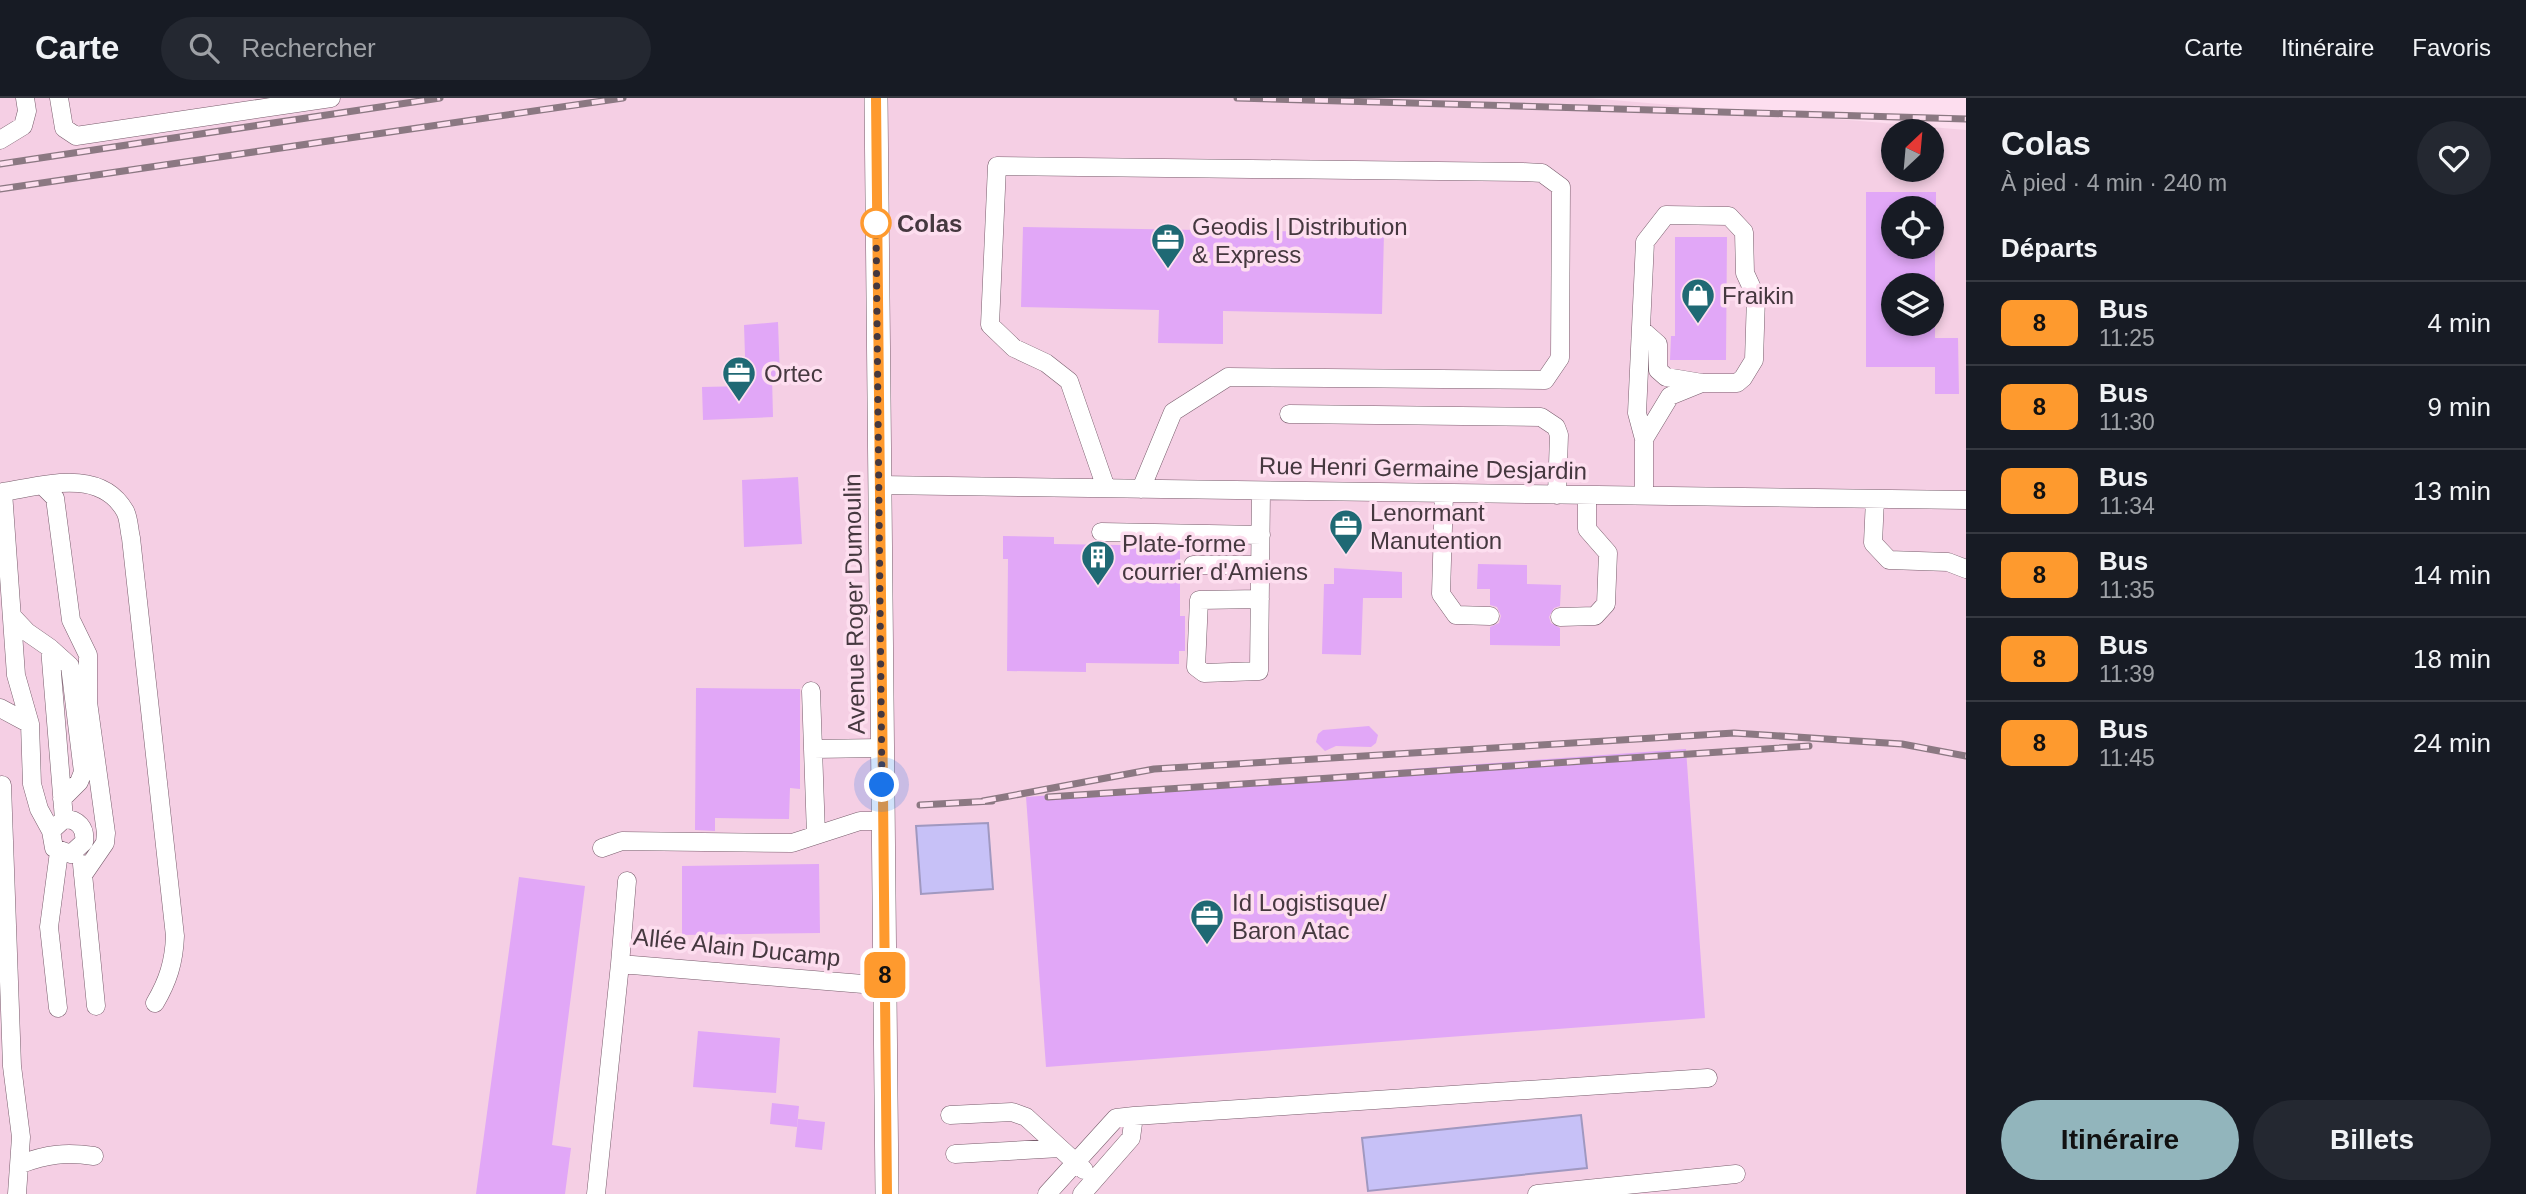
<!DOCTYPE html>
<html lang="fr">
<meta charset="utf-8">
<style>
:root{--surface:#171b24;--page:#242831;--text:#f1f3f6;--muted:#9ea1a6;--line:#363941;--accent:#92b5bc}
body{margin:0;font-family:Helvetica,sans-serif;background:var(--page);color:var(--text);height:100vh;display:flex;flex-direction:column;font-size:26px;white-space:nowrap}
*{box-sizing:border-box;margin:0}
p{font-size:23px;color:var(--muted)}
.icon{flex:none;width:38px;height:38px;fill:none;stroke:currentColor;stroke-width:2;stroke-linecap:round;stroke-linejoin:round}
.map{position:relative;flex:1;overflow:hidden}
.sheet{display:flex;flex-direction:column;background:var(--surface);width:560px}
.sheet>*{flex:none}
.badge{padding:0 14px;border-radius:10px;font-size:24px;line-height:46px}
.needle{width:46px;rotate:26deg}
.controls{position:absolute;left:1881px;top:21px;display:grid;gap:14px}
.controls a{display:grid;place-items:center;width:63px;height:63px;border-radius:50%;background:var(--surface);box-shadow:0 4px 10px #0003;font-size:35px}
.you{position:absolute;width:35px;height:35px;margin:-18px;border:5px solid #fff;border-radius:50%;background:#1a73e8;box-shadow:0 0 0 10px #1a73e833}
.map>.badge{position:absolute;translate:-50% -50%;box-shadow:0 0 0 4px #fff}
h2{padding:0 35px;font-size:26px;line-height:63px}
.round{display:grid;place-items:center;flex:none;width:74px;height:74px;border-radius:37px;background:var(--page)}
.summary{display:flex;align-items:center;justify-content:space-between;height:119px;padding:0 35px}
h1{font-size:33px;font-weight:700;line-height:52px}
.button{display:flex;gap:14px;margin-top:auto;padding:14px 35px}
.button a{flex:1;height:80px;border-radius:42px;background:var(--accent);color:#111;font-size:28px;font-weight:700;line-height:80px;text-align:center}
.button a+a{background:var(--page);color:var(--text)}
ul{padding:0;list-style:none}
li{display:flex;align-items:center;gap:21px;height:84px;padding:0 35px;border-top:2px solid var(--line)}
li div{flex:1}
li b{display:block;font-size:26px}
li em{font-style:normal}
li .badge{min-width:77px;font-weight:700;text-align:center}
header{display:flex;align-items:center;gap:42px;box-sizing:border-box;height:98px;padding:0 35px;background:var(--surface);border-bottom:2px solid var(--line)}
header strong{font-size:33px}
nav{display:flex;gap:38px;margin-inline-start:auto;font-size:24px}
.search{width:490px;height:63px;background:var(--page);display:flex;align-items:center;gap:18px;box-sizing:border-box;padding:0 24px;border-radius:38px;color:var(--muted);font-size:26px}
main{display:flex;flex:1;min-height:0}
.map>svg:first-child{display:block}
</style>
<header>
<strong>Carte</strong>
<div class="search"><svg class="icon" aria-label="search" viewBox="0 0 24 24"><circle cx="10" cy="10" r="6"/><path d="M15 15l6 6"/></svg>Rechercher</div>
<nav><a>Carte</a><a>Itinéraire</a><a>Favoris</a></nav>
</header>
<main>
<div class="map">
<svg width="1966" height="1096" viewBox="0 0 1966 1096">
<rect width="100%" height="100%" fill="#fddeef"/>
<path fill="#f5cfe4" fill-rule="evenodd" d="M 0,0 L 1589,0 L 1966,32 L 1966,1096 L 0,1096 ZM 1894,33 L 1932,33 L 1932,72 L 1894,72 ZM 1894,110 L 1932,110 L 1932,149 L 1894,149 ZM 1894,187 L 1932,187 L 1932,226 L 1894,226 Z"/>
<path fill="#c7c1f7" stroke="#a098c0" stroke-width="2" d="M 988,725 L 993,791 L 921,796 L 916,728 Z
M 1581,1017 L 1587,1070 L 1368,1093 L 1362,1040 Z"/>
<path fill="#e1a7f7" d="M 1866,94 L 1936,94 L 1936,110 L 1894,110 L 1894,149 L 1935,149 L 1935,187 L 1894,187 L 1894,226 L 1935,226 L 1935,240 L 1958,240 L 1959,296 L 1935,296 L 1935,269 L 1866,269 Z
M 1023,129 L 1384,135 L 1382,216 L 1223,213 L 1223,246 L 1158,245 L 1159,212 L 1021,209 Z
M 1675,139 L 1727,139 L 1726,262 L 1670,262 L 1671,238 L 1675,238 Z
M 778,224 L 780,280 L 772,279 L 773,319 L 703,322 L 702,289 L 746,288 L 744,227 Z
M 798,379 L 802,446 L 744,449 L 742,382 Z
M 1003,438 L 1054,439 L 1054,446 L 1180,448 L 1180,518 L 1185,518 L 1185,553 L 1179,553 L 1179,566 L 1086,565 L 1086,574 L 1007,573 L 1008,461 L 1003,461 Z
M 1478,466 L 1527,467 L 1527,486 L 1561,487 L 1560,508 L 1554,510 L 1549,519 L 1551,525 L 1560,530 L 1560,548 L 1490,547 L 1490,529 L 1499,525 L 1501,518 L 1497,509 L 1490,507 L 1490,491 L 1477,491 Z
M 1334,470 L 1402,474 L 1402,500 L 1363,500 L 1361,557 L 1322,556 L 1324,486 L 1334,486 Z
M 696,590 L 800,591 L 800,691 L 790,690 L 789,721 L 715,720 L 715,733 L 695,732 Z
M 1369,628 L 1378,637 L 1376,645 L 1371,649 L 1336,648 L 1325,653 L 1316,644 L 1318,636 L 1323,632 Z
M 1686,651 L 1705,920 L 1046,969 L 1026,699 Z
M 819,766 L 820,835 L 682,837 L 682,768 Z
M 519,779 L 585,788 L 552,1047 L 571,1050 L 565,1096 L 476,1096 Z
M 698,933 L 780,940 L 776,995 L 693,989 Z
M 772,1005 L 799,1008 L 797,1029 L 770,1026 Z
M 798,1021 L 825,1024 L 822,1052 L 795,1049 Z"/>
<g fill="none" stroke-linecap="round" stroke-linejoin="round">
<g stroke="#785d6c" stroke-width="19">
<path id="minor" d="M 59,0 L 64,30 L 76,38 L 331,0
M 0,42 L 23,28 L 27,13 L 25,0
M 1641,231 L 1658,246 L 1658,272 L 1666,279 L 1702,285
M 1289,316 L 1541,319 L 1556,329 L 1559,337 L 1557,397
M 879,387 L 1966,402
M 43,388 L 55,400 L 71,522 L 88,557 L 88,604 L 106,735 L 105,745 L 83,777
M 1106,390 L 1069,283 L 1046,265 L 1014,250 L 990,227 L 997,68 L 1523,74 L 1542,75 L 1561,89 L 1560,260 L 1545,282 L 1228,279 L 1173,314 L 1141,391
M 1444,395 L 1441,496 L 1456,517 L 1490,518
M 1644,398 L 1644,341 L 1637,315 L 1645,144 L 1666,117 L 1729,118 L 1744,134 L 1745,175 L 1756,199 L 1754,262 L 1743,280 L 1737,285 L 1702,285 L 1670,298 L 1644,341
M 1875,401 L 1873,445 L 1889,462 L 1948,464 L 1966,471
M 1101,434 L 1261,437
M 1193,467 L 1261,467
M 1260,501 L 1199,502 L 1196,569 L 1204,575 L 1259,573 L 1261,393
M 12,518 L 27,534 L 50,550 L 64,721
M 1560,519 L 1595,518 L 1606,506 L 1608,455 L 1587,431 L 1587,397
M 50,550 L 70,568 L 83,674 L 79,684 L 62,701
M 811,593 L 816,737
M 0,610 L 30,626
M 813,651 L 881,650
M 2,687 L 12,968 L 21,1039 L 17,1096
M 51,733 L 64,721 C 78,721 86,730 84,744 L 71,756 L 54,750 L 51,733 L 39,711 L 32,686 L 30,626 L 16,577 L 3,394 C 42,388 100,369 125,413 C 129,420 129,432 131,440 L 175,838 C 174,864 168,883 155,905
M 602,750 L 622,743 L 792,745 L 860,723 L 882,723
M 82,766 L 96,908
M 627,783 L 620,866 L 863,886 L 885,892
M 58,910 L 49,829 L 59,754
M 950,1017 L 1012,1014 L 1026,1019 L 1084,1072
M 1134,1018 L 1708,980
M 955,1056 L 1060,1050
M 21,1066 C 47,1056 66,1054 94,1058
M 596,1096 L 620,866
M 1047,1096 L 1116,1020 L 1134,1018 L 1131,1040 L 1082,1096
M 1537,1096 L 1736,1076"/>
</g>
<g stroke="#785d6c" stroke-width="24">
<path id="major" d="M 876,0 L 887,1096"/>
</g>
<use href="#minor" stroke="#fff" stroke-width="18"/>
<use href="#major" stroke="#fff" stroke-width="23"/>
<g stroke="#8b7882" stroke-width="7">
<path id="rail" d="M 1237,0 L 1966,21
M 0,66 L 440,0
M 0,91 L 623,0
M 1048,699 L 1809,648
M 983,703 L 1154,671 L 1734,635 L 1902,646 L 1966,658
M 920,707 L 992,703"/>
</g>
<use href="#rail" stroke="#fddeef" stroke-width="4.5" stroke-dasharray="13" stroke-linecap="butt"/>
</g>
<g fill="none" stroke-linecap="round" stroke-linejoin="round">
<g stroke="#fff" stroke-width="16">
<path id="line" d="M 876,0 L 887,1096"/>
</g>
<use href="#line" stroke="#fe9a2e" stroke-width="10"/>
<path stroke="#45383f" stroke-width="7" stroke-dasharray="0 12.6" d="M 876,125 L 882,687"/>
</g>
<defs>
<g id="office-pin" transform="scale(1.75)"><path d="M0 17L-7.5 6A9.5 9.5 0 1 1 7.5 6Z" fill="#1f6974" stroke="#fddeef"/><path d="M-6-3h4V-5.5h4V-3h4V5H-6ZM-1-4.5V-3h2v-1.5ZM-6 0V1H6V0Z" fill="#fff"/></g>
<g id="shop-pin" transform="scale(1.75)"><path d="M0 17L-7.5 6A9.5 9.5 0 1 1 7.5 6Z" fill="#1f6974" stroke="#fddeef"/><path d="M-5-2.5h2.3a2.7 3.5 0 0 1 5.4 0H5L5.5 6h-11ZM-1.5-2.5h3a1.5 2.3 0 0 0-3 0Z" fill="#fff"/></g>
<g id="building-pin" transform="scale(1.75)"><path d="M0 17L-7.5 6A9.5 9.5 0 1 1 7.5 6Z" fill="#1f6974" stroke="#fddeef"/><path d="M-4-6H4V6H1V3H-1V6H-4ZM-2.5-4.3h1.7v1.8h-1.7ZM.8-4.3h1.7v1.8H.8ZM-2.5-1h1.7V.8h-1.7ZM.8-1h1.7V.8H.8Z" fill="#fff"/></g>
</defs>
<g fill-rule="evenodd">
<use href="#office-pin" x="1168" y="142"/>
<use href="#shop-pin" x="1698" y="197"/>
<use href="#office-pin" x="739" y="275"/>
<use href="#office-pin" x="1346" y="428"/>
<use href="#building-pin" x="1098" y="459"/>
<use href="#office-pin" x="1207" y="818"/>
</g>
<circle fill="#fff" stroke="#fe9a2e" stroke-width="3.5" cx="876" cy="125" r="14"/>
<g text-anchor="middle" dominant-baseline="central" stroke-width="7" stroke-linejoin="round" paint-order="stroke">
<g font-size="24" font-weight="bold" fill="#45383f" stroke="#fddeef" text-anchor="start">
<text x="897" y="125">Colas</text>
</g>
<g font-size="24" fill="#45383f" stroke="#fddeef" text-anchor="start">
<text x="1192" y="128">Geodis | Distribution<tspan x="1192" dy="28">&amp; Express</tspan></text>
<text x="1722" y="197">Fraikin</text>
<text x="764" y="275">Ortec</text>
<text x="1370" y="414">Lenormant<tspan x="1370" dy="28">Manutention</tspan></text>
<text x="1122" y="445">Plate-forme<tspan x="1122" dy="28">courrier d'Amiens</tspan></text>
<text x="1232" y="804">Id Logistisque/<tspan x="1232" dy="28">Baron Atac</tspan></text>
</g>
<g font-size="24" fill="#45383f" stroke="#fddeef">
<text transform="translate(1423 370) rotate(1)">Rue Henri Germaine Desjardin</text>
<text transform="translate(854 506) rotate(-91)">Avenue Roger Dumoulin</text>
<text transform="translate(737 849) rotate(6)">Allée Alain Ducamp</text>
</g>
</g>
</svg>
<div class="controls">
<a><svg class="needle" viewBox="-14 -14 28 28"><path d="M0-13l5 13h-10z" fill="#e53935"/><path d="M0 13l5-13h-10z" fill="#9ea1a6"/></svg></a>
<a><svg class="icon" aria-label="locate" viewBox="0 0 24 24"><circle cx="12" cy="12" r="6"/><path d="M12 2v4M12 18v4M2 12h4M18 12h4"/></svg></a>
<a><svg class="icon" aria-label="layers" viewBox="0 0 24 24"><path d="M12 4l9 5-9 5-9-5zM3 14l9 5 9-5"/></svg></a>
</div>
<div class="you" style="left:882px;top:687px"></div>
<b class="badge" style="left:885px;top:877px;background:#fe9a2e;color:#111">8</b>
</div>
<section class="sheet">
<div class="summary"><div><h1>Colas</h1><p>À pied · 4 min · 240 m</p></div><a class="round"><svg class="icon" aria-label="heart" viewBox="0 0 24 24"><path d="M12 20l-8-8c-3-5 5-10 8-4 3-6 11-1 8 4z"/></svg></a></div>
<h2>Départs</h2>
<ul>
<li><span class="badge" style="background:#fe9a2e;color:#111">8</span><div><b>Bus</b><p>11:25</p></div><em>4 min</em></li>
<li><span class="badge" style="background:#fe9a2e;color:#111">8</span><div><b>Bus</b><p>11:30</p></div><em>9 min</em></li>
<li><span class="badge" style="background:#fe9a2e;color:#111">8</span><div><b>Bus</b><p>11:34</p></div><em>13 min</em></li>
<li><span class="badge" style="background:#fe9a2e;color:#111">8</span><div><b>Bus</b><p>11:35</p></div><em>14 min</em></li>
<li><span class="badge" style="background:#fe9a2e;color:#111">8</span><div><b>Bus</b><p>11:39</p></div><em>18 min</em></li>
<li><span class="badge" style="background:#fe9a2e;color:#111">8</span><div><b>Bus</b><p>11:45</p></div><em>24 min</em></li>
</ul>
<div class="button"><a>Itinéraire</a><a>Billets</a></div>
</section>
</main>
